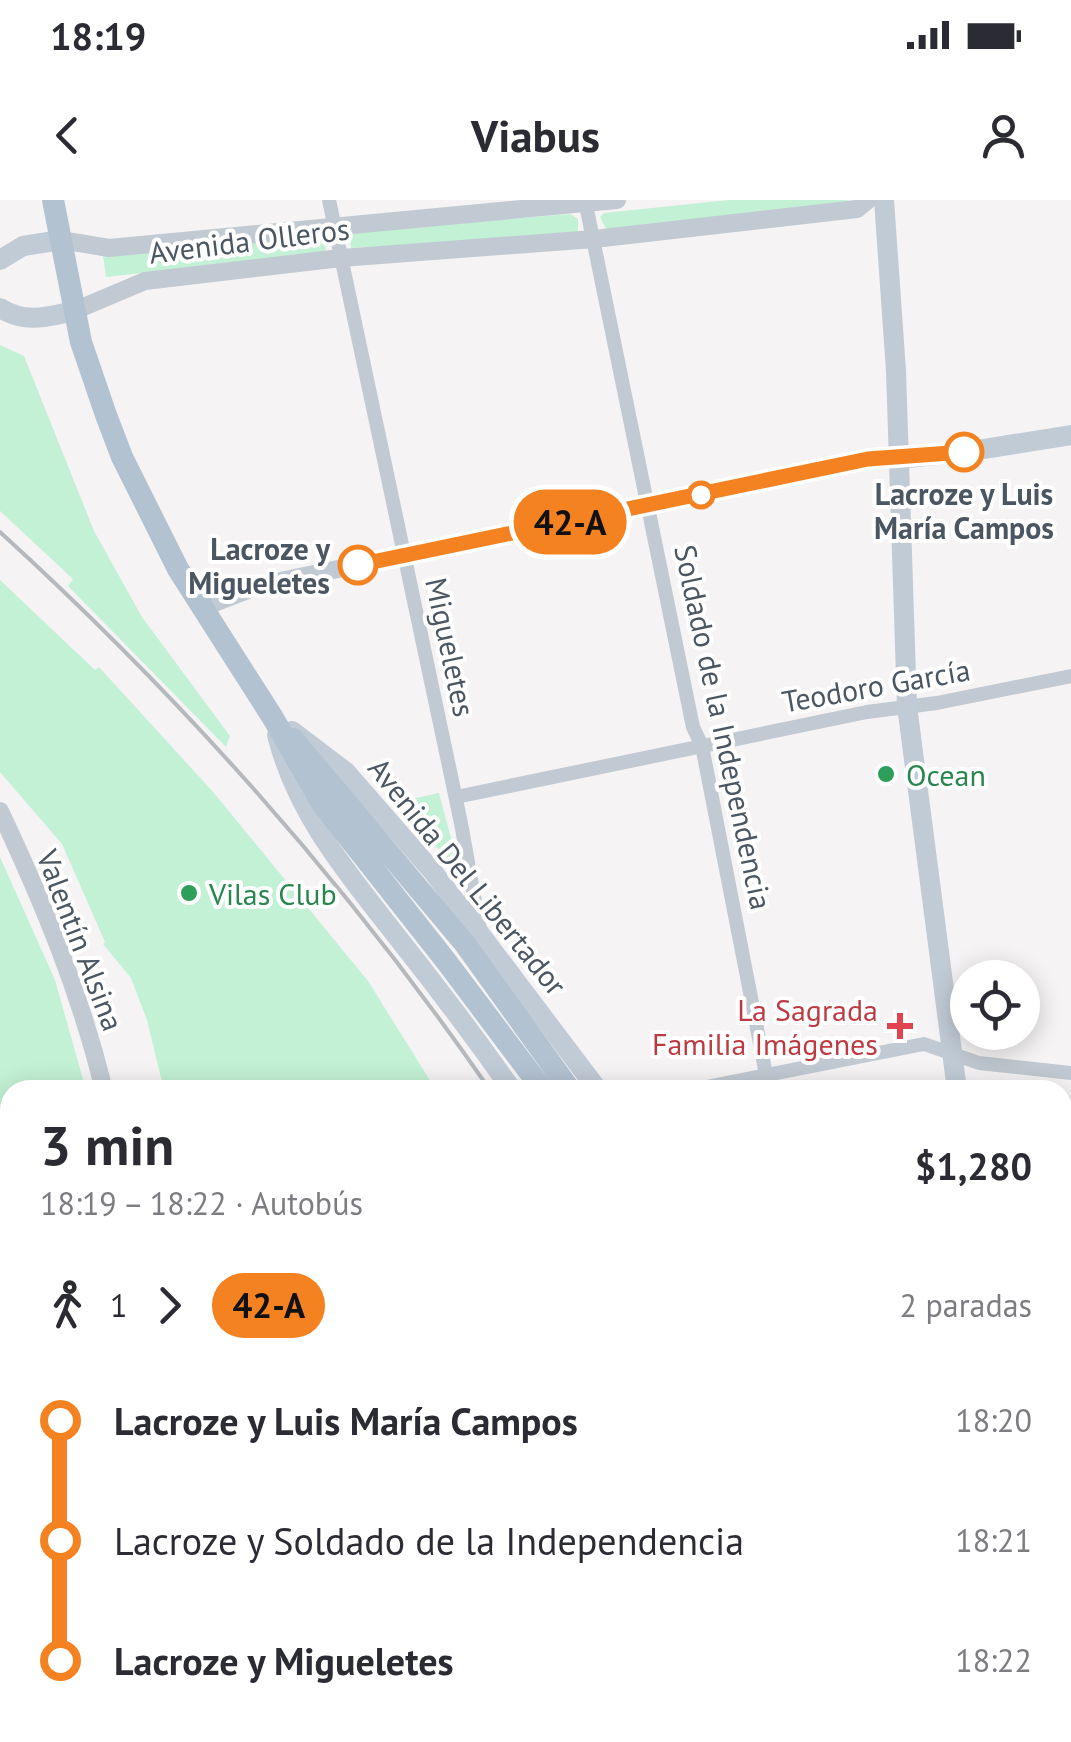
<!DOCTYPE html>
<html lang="es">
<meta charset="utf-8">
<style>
:root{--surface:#fff;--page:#f2f2f3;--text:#2b2b33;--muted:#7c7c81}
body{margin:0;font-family:"PT Sans",sans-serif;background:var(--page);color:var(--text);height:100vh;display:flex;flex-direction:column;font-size:38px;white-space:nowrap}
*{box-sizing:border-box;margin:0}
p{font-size:32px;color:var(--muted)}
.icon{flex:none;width:55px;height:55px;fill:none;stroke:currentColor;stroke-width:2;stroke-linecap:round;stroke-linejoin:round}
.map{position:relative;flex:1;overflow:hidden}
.details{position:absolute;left:0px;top:880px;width:1072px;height:662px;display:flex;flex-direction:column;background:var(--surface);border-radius:30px 30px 0 0;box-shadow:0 5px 25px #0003}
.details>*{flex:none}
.badge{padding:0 20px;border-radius:32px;font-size:35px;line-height:65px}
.tools{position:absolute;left:950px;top:760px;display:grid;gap:20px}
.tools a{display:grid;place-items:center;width:90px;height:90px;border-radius:50%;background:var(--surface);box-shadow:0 5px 25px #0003;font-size:50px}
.map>.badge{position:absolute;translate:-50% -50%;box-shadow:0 0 0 5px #fff}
.legs{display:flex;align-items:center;gap:15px;height:110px;padding:0 40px;font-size:32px}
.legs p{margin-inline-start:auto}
.headline{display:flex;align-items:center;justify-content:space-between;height:170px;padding:0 40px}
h1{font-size:55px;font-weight:600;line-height:75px}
ul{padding:0 40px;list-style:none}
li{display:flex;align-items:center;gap:35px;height:120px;font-size:38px}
li i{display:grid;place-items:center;width:15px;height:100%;margin:0 12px;background:currentColor}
li i::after{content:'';width:25px;height:25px;margin:-12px;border:8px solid;border-radius:50%;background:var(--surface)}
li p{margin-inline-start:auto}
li:first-child i{background:linear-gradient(#0000 50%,currentColor 0)}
li:last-child i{background:linear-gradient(currentColor 50%,#0000 0)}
.status{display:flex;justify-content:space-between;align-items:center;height:70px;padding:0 50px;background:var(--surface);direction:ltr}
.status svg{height:28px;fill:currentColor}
header{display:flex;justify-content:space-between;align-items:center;height:130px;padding:0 40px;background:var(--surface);font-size:45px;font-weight:600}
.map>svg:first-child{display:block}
</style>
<div class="status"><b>18:19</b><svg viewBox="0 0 49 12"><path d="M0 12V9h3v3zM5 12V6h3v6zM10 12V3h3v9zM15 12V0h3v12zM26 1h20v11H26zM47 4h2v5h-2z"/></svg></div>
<header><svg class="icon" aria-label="back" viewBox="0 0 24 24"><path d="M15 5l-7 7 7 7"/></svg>Viabus<svg class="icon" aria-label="person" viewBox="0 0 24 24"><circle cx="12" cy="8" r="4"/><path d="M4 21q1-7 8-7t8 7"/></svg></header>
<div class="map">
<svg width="1071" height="1542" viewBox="0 0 1071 1542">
<rect width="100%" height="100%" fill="#f5f3f3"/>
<path fill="#c3f1d5" d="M 729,0 L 848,0 L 845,3 L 606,29 L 600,17 L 604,13 Z
M 570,14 L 578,19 L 578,31 L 573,35 L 351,48 L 349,32 Z
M 324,35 L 326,52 L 106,77 L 103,55 L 124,55 Z
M 0,145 L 24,156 L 94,331 L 142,417 L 230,536 L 226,547 L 68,386 L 73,379 L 0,311 Z
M 0,380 L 95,470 L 99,467 L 214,593 L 368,781 L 436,890 L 164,890 L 147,820 L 131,778 L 103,744 L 105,742 L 62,644 L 0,572 Z
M 439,593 L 461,676 L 398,602 Z
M 0,657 L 55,780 L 86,890 L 10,890 L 10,1494 L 0,1512 Z
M 42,1532 L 400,1532 L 400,1542 L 71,1542 L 40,1536 Z"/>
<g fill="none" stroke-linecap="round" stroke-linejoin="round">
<path stroke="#c1cad2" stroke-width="14" d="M 329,0 L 461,623 L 480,730
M 585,0 L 693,527 L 702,546 L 769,890
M 456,597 L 867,512 L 937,503 L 1071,476
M 691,890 L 924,844 L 979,863 L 1071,873
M 1062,1143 L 1071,1144
M 1062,1415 L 1071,1416
M 475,1542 L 476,1532
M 699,1542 L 700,1532
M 759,1542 L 760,1532"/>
<path stroke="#c1cad2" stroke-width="18" d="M 61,40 L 109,48 L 617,0
M 74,111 L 145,81 L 341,58 L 594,39 L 857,9 L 868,0
M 201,408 L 261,385 L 867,259 L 898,259
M 0,611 C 43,702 80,792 104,890
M 4,1542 L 11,1532"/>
<path stroke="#c1cbd6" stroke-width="20" d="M 884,0 L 896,171 L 907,506 L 957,890
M 0,60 L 23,46 L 61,40
M 0,108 C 25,124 47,117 74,111
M 898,259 L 965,252 L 1071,235
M 292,531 L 346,572 L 434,673 L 598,890
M 277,535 C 298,618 351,677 402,743 C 440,791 477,840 512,890
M 879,1532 L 883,1542
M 902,1532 L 906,1542
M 930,1532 L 934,1542
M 988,1542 L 989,1532"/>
<path stroke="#b3c2d1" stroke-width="22" d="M 53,0 L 81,142 L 106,215 L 122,257 L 178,369 L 273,518 L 323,605 L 446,761 L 543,890
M 293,539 L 465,744 L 570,890
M 716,1542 L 717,1532
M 739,1542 L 741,1532"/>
<path stroke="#b5b8bd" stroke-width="4" d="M 0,332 C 183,499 349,686 490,890
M 834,1532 L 838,1542"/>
</g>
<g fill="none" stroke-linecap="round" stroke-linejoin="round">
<g stroke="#fff" stroke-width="22">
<path id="line-1" d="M 358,365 L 868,259 L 964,252"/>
</g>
<use href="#line-1" stroke="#f58220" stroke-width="15"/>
</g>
<g fill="#fff" stroke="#f58220" stroke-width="5">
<circle cx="964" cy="252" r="18"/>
<circle cx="701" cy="295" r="12"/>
<circle cx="358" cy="365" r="18"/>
</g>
<g fill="#2e9e5b" stroke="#fff" stroke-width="4">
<circle cx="886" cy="574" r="10"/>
<circle cx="189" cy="693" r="10"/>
</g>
<path fill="#e0444e" stroke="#fff" stroke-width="4" d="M895 811h10v10h10v10h-10v10h-10v-10h-10v-10h10z"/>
<g text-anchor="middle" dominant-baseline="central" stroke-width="8" stroke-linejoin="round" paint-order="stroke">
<g font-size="30" fill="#4a5661" stroke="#fff">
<text transform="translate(249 40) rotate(-7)">Avenida Olleros</text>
<text transform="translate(451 447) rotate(78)">Migueletes</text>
<text transform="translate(876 485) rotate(-10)">Teodoro García</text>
<text transform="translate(724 527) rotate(78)">Soldado de la Independencia</text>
<text transform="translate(468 676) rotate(51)">Avenida Del Libertador</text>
<text transform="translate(81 740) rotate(69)">Valentín Alsina</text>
</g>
<g font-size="30" font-weight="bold" fill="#4a5661" stroke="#fff">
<text x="964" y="293">Lacroze y Luis<tspan x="964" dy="34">María Campos</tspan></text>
<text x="330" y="348" text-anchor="end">Lacroze y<tspan x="330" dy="34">Migueletes</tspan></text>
</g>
<g font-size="30" fill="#27864d" stroke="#fff" text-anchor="start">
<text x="906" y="574">Ocean</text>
<text x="209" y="693">Vilas Club</text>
</g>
<g font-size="30" fill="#be3a42" stroke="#fff" text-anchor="end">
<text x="878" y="809">La Sagrada<tspan x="878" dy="34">Familia Imágenes</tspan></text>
</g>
</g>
</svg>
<div class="tools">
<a><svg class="icon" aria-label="locate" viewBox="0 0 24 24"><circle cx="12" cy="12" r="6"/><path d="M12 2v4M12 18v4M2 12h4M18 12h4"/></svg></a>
</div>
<b class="badge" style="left:570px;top:322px;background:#f58220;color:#111">42-A</b>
<section class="details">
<div class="headline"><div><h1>3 min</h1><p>18:19 – 18:22 · Autobús</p></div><b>$1,280</b></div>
<div class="legs"><svg class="icon" aria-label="walk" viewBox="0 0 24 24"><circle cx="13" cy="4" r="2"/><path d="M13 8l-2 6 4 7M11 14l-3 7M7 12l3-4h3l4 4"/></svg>1<svg class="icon" aria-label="forward" viewBox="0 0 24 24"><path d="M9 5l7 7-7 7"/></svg><b class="badge" style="background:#f58220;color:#111">42-A</b><p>2 paradas</p></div>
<ul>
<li><i style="color:#f58220"></i><b>Lacroze y Luis María Campos</b><p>18:20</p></li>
<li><i style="color:#f58220"></i><span>Lacroze y Soldado de la Independencia</span><p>18:21</p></li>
<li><i style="color:#f58220"></i><b>Lacroze y Migueletes</b><p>18:22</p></li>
</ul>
</section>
</div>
